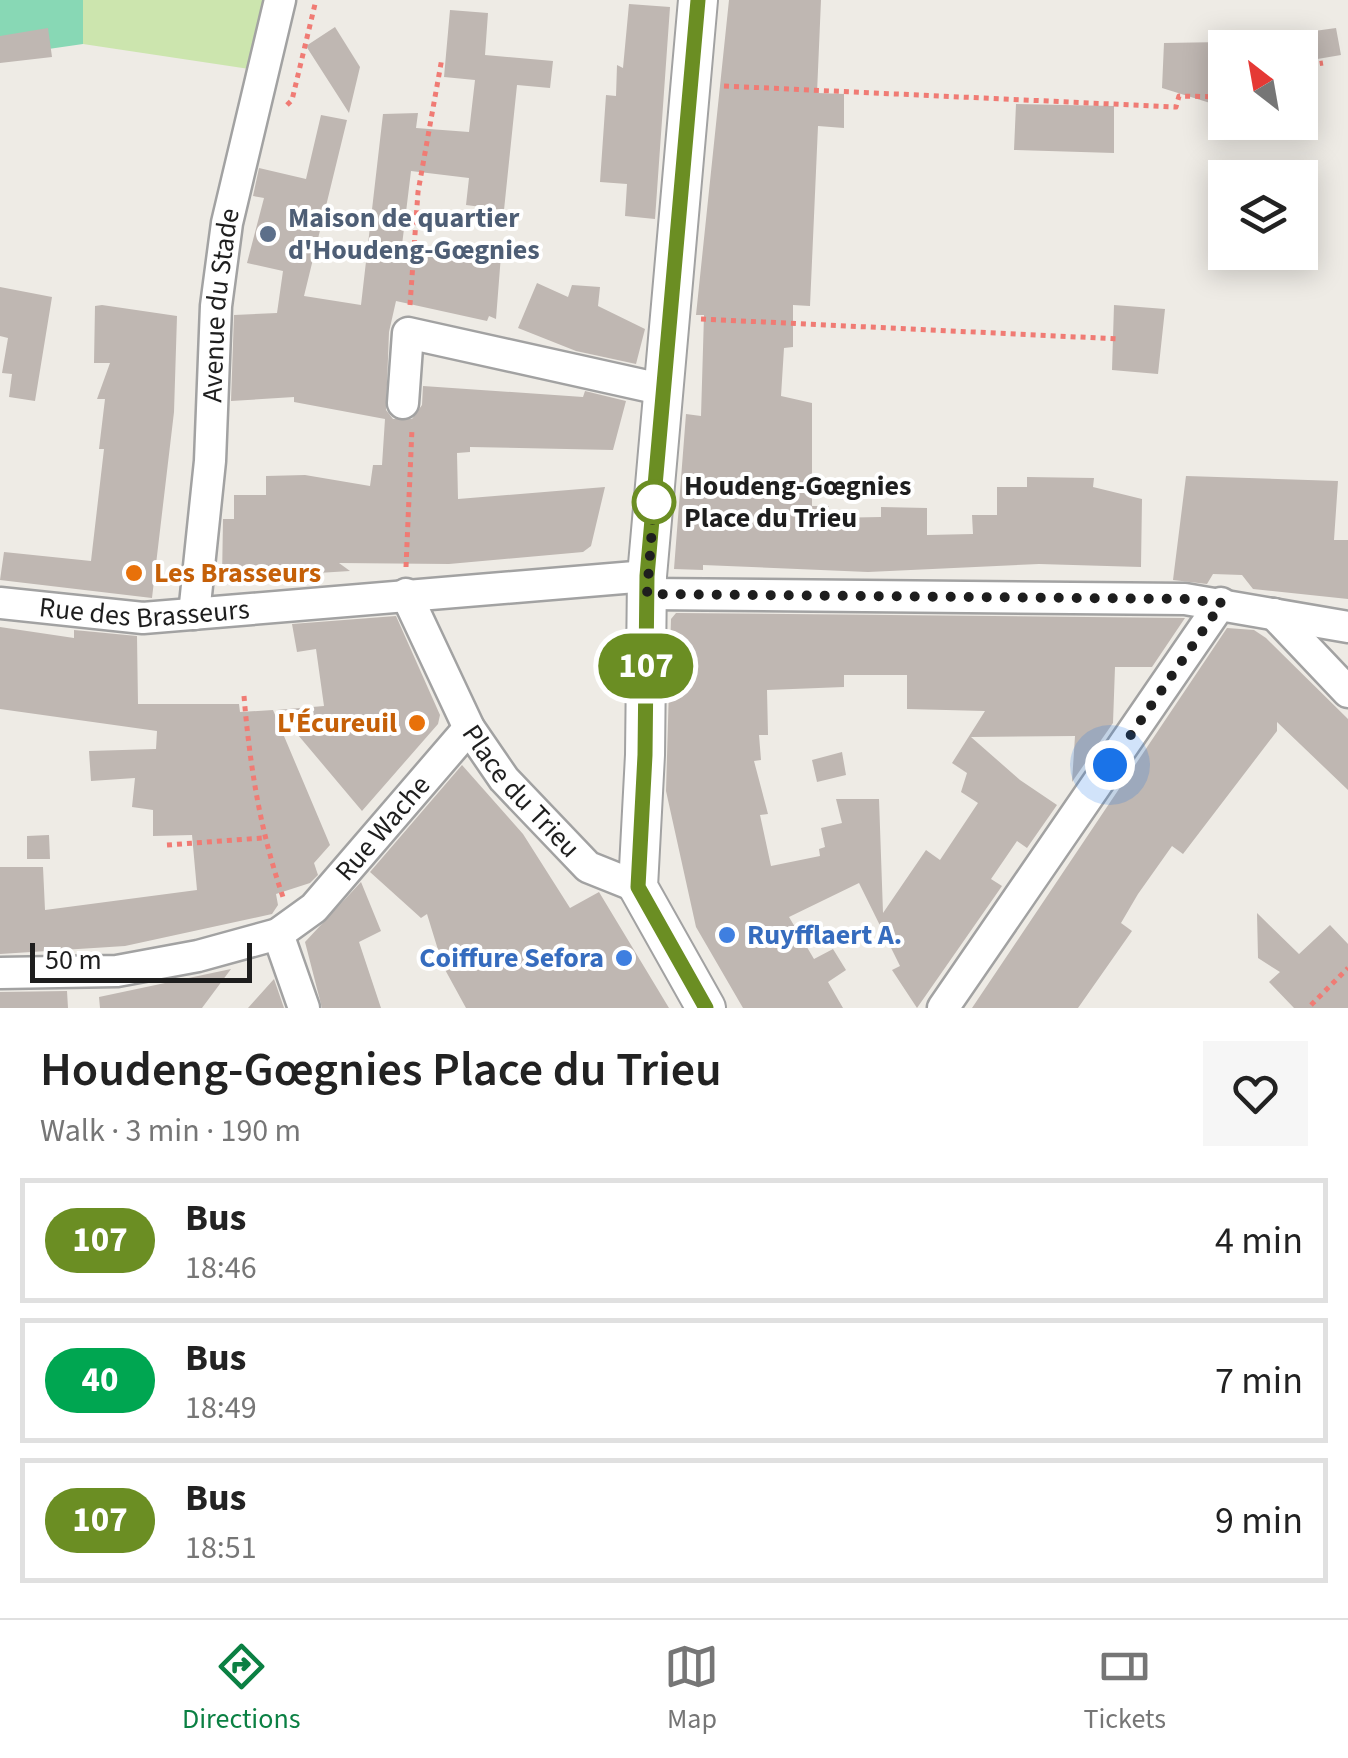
<!DOCTYPE html>
<meta charset="utf-8">
<style>
:root{--surface:#fff;--page:#f6f6f6;--text:#222;--muted:#767676;--line:#e0e0e0;--accent:#0b8043}
body{margin:0;font-family:"Source Sans 3",sans-serif;background:var(--page);color:var(--text);height:100vh;display:flex;flex-direction:column;font-size:38px;white-space:nowrap}
*{box-sizing:border-box;margin:0}
p{font-size:32px;color:var(--muted)}
.icon{flex:none;width:55px;height:55px;fill:none;stroke:currentColor;stroke-width:2;stroke-linecap:round;stroke-linejoin:round}
.map{position:relative;height:1008px;overflow:hidden}
.details{display:flex;flex-direction:column;background:var(--surface);flex:1}
.details>*{flex:none}
.badge{padding:0 20px;border-radius:32px;font-size:35px;line-height:65px}
.needle{width:65px;rotate:329deg}
.buttons{position:absolute;left:1208px;top:30px;display:grid;gap:20px}
.buttons a{display:grid;place-items:center;width:110px;height:110px;border-radius:0px;background:var(--surface);box-shadow:0 5px 25px #0003;font-size:50px}
.scale{position:absolute;left:30px;bottom:25px;width:222px;box-sizing:border-box;padding-left:10px;border:5px solid #1e1e1e;border-top:0;font-size:28px;line-height:35px;white-space:nowrap;color:#1e1e1e;-webkit-text-stroke:8px #fff;paint-order:stroke}
.you{position:absolute;width:50px;height:50px;margin:-25px;border:8px solid #fff;border-radius:50%;background:#1a73e8;box-shadow:0 0 0 15px #1a73e833}
.map>.badge{position:absolute;translate:-50% -50%;box-shadow:0 0 0 5px #fff}
.round{display:grid;place-items:center;flex:none;width:105px;height:105px;border-radius:0px;background:var(--page)}
.overview{display:flex;align-items:center;justify-content:space-between;height:170px;padding:0 40px}
h1{font-size:48px;font-weight:600;line-height:75px}
ul{padding:0;list-style:none}
li{display:flex;align-items:center;gap:30px;height:125px;margin:0 20px 15px;padding:0 20px;border:5px solid var(--line);border-radius:0px}
li div{flex:1}
li b{display:block;font-size:38px}
li em{font-style:normal}
li .badge{min-width:110px;font-weight:700;text-align:center}
.dock{display:flex;justify-content:space-around;align-items:center;height:140px;border-top:2px solid var(--line);background:var(--surface);font-size:28px;color:var(--muted)}
.dock a{display:grid;justify-items:center;gap:5px}
.dock .selected{color:var(--accent)}
.map>svg:first-child{display:block}
</style>
<div class="map">
<svg width="1348" height="1008" viewBox="0 0 1348 1008">
<rect width="100%" height="100%" fill="#eeebe5"/>
<path fill="#cce5ae" d="M 83,0 L 280,0 L 263,71 L 83,44 Z"/>
<path fill="#88d8b5" d="M 0,0 L 83,0 L 83,44 L 0,56 Z"/>
<path fill="#bfb7b2" fill-rule="evenodd" d="M 729,0 L 821,0 L 817,93 L 844,94 L 844,128 L 818,126 L 810,306 L 793,305 L 793,347 L 784,348 L 781,396 L 812,403 L 812,506 L 829,506 L 828,518 L 881,517 L 881,507 L 927,508 L 927,535 L 973,534 L 972,515 L 997,515 L 997,487 L 1027,487 L 1027,477 L 1094,478 L 1093,487 L 1142,499 L 1141,567 L 1039,564 L 868,572 L 703,565 L 703,570 L 674,569 L 686,414 L 701,416 L 704,315 L 696,315 Z
M 629,4 L 670,7 L 655,219 L 625,216 L 627,184 L 600,182 L 606,95 L 616,96 L 617,65 L 623,68 Z
M 450,10 L 488,13 L 485,55 L 553,61 L 550,88 L 517,85 L 504,210 L 466,205 L 469,178 L 411,171 L 402,245 L 501,255 L 496,319 L 489,316 L 487,321 L 396,301 L 389,332 L 386,410 L 393,419 L 412,419 L 422,405 L 423,386 L 583,397 L 585,391 L 626,401 L 613,450 L 470,447 L 470,452 L 457,453 L 458,499 L 605,487 L 591,546 L 583,552 L 449,564 L 339,563 L 350,571 L 222,579 L 223,519 L 234,519 L 234,495 L 266,495 L 266,476 L 305,475 L 370,486 L 373,465 L 382,465 L 385,419 L 294,402 L 294,397 L 231,401 L 234,315 L 277,313 L 283,271 L 247,263 L 264,198 L 253,196 L 259,168 L 306,179 L 321,115 L 347,120 L 304,296 L 361,305 L 383,114 L 418,113 L 416,128 L 469,132 L 475,80 L 444,77 Z
M 335,27 L 360,67 L 349,113 L 306,46 Z
M 48,28 L 52,57 L 0,63 L 0,36 Z
M 1336,28 L 1341,55 L 1300,62 L 1300,33 Z
M 1223,42 L 1223,107 L 1162,88 L 1164,43 Z
M 1016,104 L 1114,106 L 1114,153 L 1014,150 Z
M 537,283 L 568,297 L 572,285 L 600,287 L 598,306 L 645,329 L 636,364 L 576,351 L 518,328 Z
M 0,287 L 52,297 L 35,401 L 9,397 L 12,374 L 2,373 L 8,338 L 0,336 Z
M 102,305 L 177,316 L 174,412 L 152,598 L 0,580 L 4,552 L 91,561 L 104,449 L 99,449 L 105,399 L 97,399 L 110,363 L 94,363 L 95,306 Z
M 1114,305 L 1165,309 L 1158,374 L 1112,370 Z
M 1186,476 L 1338,481 L 1334,540 L 1348,540 L 1348,599 L 1253,589 L 1242,575 L 1213,574 L 1207,584 L 1173,580 Z
M 676,613 L 1183,618 L 1185,618 L 1152,667 L 1115,667 L 1113,723 L 1072,782 L 1075,736 L 971,737 L 1020,780 L 1057,805 L 1027,848 L 1017,841 L 991,879 L 1002,886 L 917,1008 L 892,970 L 900,966 L 859,883 L 789,917 L 814,959 L 833,949 L 846,970 L 828,982 L 843,1008 L 743,1008 L 696,927 L 666,791 L 671,619 ZM 844,675 L 907,675 L 907,709 L 985,711 L 952,763 L 967,773 L 961,792 L 978,803 L 940,860 L 926,850 L 883,913 L 879,799 L 836,799 L 842,823 L 821,828 L 825,847 L 819,849 L 820,856 L 771,866 L 760,815 L 768,814 L 754,761 L 761,760 L 759,735 L 768,735 L 767,690 L 844,687 Z
M 396,616 L 440,715 L 438,724 L 362,811 L 277,710 L 324,706 L 316,649 L 297,652 L 292,624 Z
M 0,627 L 74,638 L 74,630 L 137,636 L 138,704 L 239,704 L 240,712 L 273,710 L 330,845 L 314,863 L 318,875 L 310,883 L 276,894 L 278,905 L 272,914 L 125,946 L 0,954 L 0,867 L 43,867 L 45,910 L 197,890 L 192,835 L 153,836 L 153,810 L 132,807 L 135,778 L 91,781 L 89,751 L 156,749 L 157,731 L 0,709 Z
M 1227,628 L 1254,630 L 1266,638 L 1348,719 L 1348,790 L 1277,722 L 1277,731 L 1183,854 L 1172,846 L 1138,894 L 1121,923 L 1132,931 L 1078,1008 L 972,1008 Z
M 842,752 L 846,775 L 817,782 L 812,760 Z
M 462,765 L 523,834 L 570,908 L 599,892 L 669,1008 L 466,1008 L 443,966 L 427,914 L 421,918 L 370,872 Z
M 49,835 L 50,859 L 27,859 L 27,836 Z
M 361,882 L 381,931 L 359,942 L 381,1008 L 322,1008 L 305,942 Z
M 1257,913 L 1299,954 L 1330,925 L 1348,944 L 1348,1008 L 1294,1008 L 1269,982 L 1280,972 L 1258,958 Z
M 231,969 L 202,1008 L 100,1008 L 99,997 Z
M 274,979 L 284,1008 L 248,1008 Z
M 67,991 L 68,1008 L 0,1008 L 0,992 Z"/>
<g fill="none" stroke-linecap="round" stroke-linejoin="round">
<g stroke="#a2a2a2" stroke-width="35">
<g id="minor">
<path d="M 403,403 L 408,333 L 665,390"/>
<path id="s1" d="M 406,594 L 469,728 L 504,779 L 588,867 L 638,887"/>
<path d="M 647,594 L 1185,599 L 1348,627"/>
<path id="s2" d="M 0,603 L 143,618 L 647,576"/>
<path id="s3" d="M 194,614 L 210,461 L 216,306 L 227,223 L 280,0"/>
<path d="M 1274,614 L 1348,692"/>
<path d="M 278,934 L 304,1008"/>
<path id="s4" d="M 0,973 L 117,971 L 198,956 L 278,934 L 314,908 L 469,728"/>
<path d="M 943,1008 L 1221,603"/>
</g>
</g>
<g stroke="#a2a2a2" stroke-width="42">
<path id="tertiary" d="M 698,0 L 647,576 L 645,755 L 638,887 L 706,1008"/>
</g>
<path stroke="#f07b74" stroke-width="5" stroke-dasharray="5 5" stroke-linecap="butt" d="M 1300,67 L 1323,63
M 724,86 L 1176,107 L 1179,96 L 1225,97
M 287,105 L 292,100 L 316,0
M 410,305 L 418,192 L 442,58
M 701,319 L 1120,339
M 406,567 L 412,428
M 244,696 C 250,767 260,830 283,897
M 167,845 L 262,838
M 1311,1005 L 1348,968"/>
<use href="#minor" stroke="#fff" stroke-width="30"/>
<use href="#tertiary" stroke="#fff" stroke-width="38"/>
</g>
<g fill="none" stroke-linecap="round" stroke-linejoin="round">
<g stroke="#fff" stroke-width="22">
<path id="line" d="M 698,0 L 647,576 L 645,755 L 638,887 L 706,1008"/>
</g>
<use href="#line" stroke="#6b8e23" stroke-width="15"/>
<path stroke="#1e1e1e" stroke-width="10" stroke-dasharray="0 18" d="M 654,502 L 647,594 L 1185,599 L 1222,603 L 1110,765"/>
</g>
<circle fill="#5c6f8a" stroke="#fff" stroke-width="4" cx="268" cy="234" r="10"/>
<circle fill="#fff" stroke="#6b8e23" stroke-width="5" cx="654" cy="502" r="20"/>
<g fill="#e8710a" stroke="#fff" stroke-width="4">
<circle cx="134" cy="573" r="10"/>
<circle cx="417" cy="723" r="10"/>
</g>
<g fill="#3f7fe0" stroke="#fff" stroke-width="4">
<circle cx="727" cy="935" r="10"/>
<circle cx="624" cy="958" r="10"/>
</g>
<g text-anchor="middle" dominant-baseline="central" stroke-width="8" stroke-linejoin="round" paint-order="stroke">
<g font-size="28" font-weight="bold" fill="#4e5e75" stroke="#fff" text-anchor="start">
<text x="288" y="218">Maison de quartier<tspan x="288" dy="32">d'Houdeng-Gœgnies</tspan></text>
</g>
<g font-size="28" fill="#1e1e1e" stroke="#fff">
<text stroke="none"><textPath href="#s3" startOffset="310">Avenue du Stade</textPath></text>
<text stroke="none"><textPath href="#s2" startOffset="145">Rue des Brasseurs</textPath></text>
<text stroke="none"><textPath href="#s1" startOffset="230">Place du Trieu</textPath></text>
<text stroke="none"><textPath href="#s4" startOffset="432">Rue Wache</textPath></text>
</g>
<g font-size="28" font-weight="bold" fill="#1e1e1e" stroke="#fff" text-anchor="start">
<text x="684" y="486">Houdeng-Gœgnies<tspan x="684" dy="32">Place du Trieu</tspan></text>
</g>
<g font-size="28" font-weight="bold" fill="#c56008" stroke="#fff" text-anchor="start">
<text x="154" y="573">Les Brasseurs</text>
<text x="397" y="723" text-anchor="end">L'Écureuil</text>
</g>
<g font-size="28" font-weight="bold" fill="#366cbe" stroke="#fff" text-anchor="start">
<text x="747" y="935">Ruyfflaert A.</text>
<text x="604" y="958" text-anchor="end">Coiffure Sefora</text>
</g>
</g>
</svg>
<div class="buttons">
<a><svg class="needle" viewBox="-14 -14 28 28"><path d="M0-13l5 13h-10z" fill="#e53935"/><path d="M0 13l5-13h-10z" fill="#767676"/></svg></a>
<a><svg class="icon" aria-label="layers" viewBox="0 0 24 24"><path d="M12 4l9 5-9 5-9-5zM3 14l9 5 9-5"/></svg></a>
</div>
<div class="scale">50 m</div>
<div class="you" style="left:1110px;top:765px"></div>
<b class="badge" style="left:646px;top:666px;background:#6b8e23;color:#fff">107</b>
</div>
<section class="details">
<div class="overview"><div><h1>Houdeng-Gœgnies Place du Trieu</h1><p>Walk · 3 min · 190 m</p></div><a class="round"><svg class="icon" aria-label="heart" viewBox="0 0 24 24"><path d="M12 20l-8-8c-3-5 5-10 8-4 3-6 11-1 8 4z"/></svg></a></div>
<ul>
<li><span class="badge" style="background:#6b8e23;color:#fff">107</span><div><b>Bus</b><p>18:46</p></div><em>4 min</em></li>
<li><span class="badge" style="background:#00a651;color:#fff">40</span><div><b>Bus</b><p>18:49</p></div><em>7 min</em></li>
<li><span class="badge" style="background:#6b8e23;color:#fff">107</span><div><b>Bus</b><p>18:51</p></div><em>9 min</em></li>
</ul>
</section>
<nav class="dock">
<a class="selected"><svg class="icon" aria-label="directions" viewBox="0 0 24 24"><path d="M12 3l9 9-9 9-9-9zM9 14v-3h6M13 9l2 2-2 2"/></svg>Directions</a>
<a><svg class="icon" aria-label="map" viewBox="0 0 24 24"><path d="M3 6l6-2 6 2 6-2v14l-6 2-6-2-6 2zM9 4v14M15 6v14"/></svg>Map</a>
<a><svg class="icon" aria-label="tickets" viewBox="0 0 24 24"><path d="M3 7h18v10H3zM15 7v10"/></svg>Tickets</a>
</nav>
